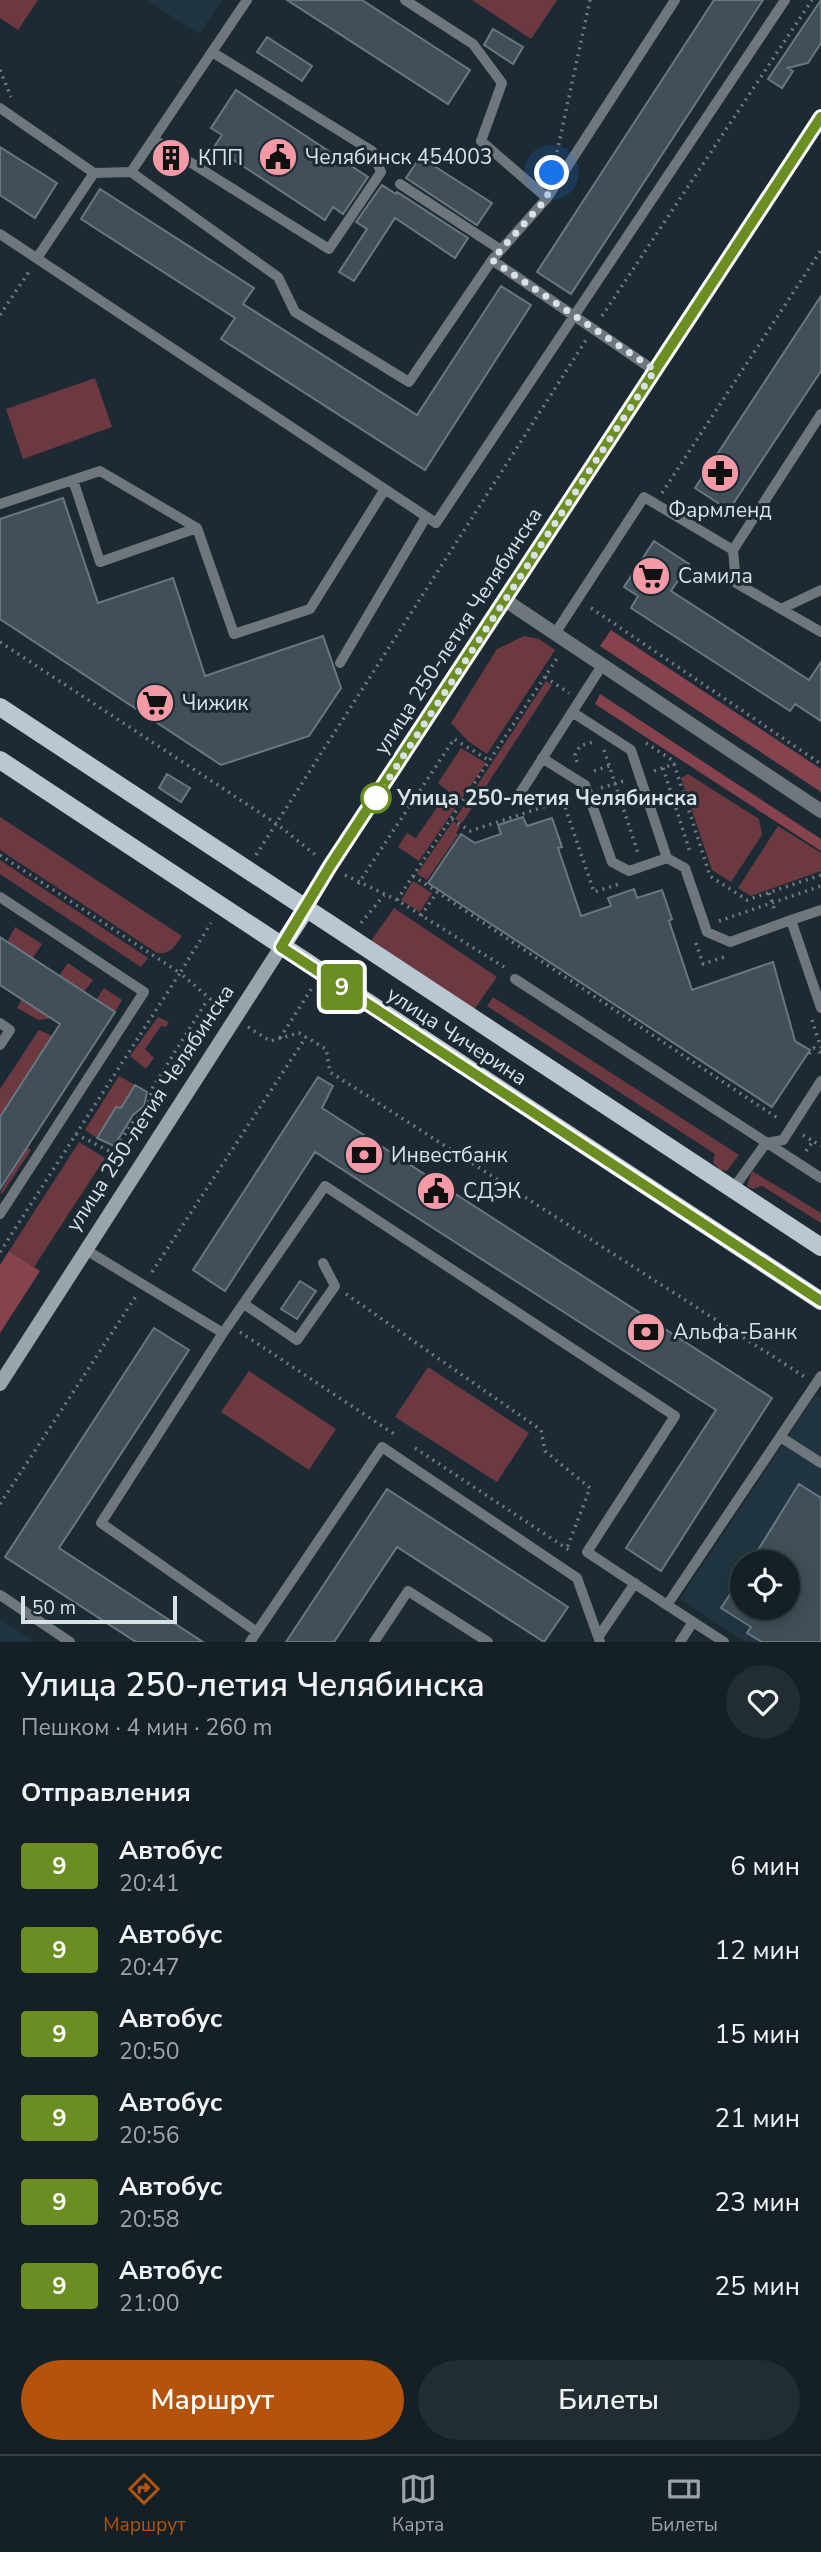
<!DOCTYPE html>
<html lang="ru">
<meta charset="utf-8">
<style>
:root{--surface:#152026;--page:#222d32;--text:#f1f3f6;--muted:#9da3a7;--line:#343e43;--accent:#b45309}
body{margin:0;font-family:"Nunito Sans",sans-serif;background:var(--page);color:var(--text);height:100vh;display:flex;flex-direction:column;font-size:26px;white-space:nowrap}
*{box-sizing:border-box;margin:0}
p{font-size:23px;color:var(--muted)}
.icon{flex:none;width:38px;height:38px;fill:none;stroke:currentColor;stroke-width:2;stroke-linecap:round;stroke-linejoin:round}
.map{position:relative;height:1642px;overflow:hidden}
.panel{display:flex;flex-direction:column;background:var(--surface);flex:1}
.panel>*{flex:none}
.badge{padding:0 14px;border-radius:5px;font-size:24px;line-height:46px}
.buttons{position:absolute;left:730px;top:1550px;display:grid;gap:14px}
.buttons a{display:grid;place-items:center;width:70px;height:70px;border-radius:50%;background:var(--surface);box-shadow:0 4px 18px #0003,0 0 0 2px var(--line);font-size:35px}
.scale{position:absolute;left:21px;bottom:18px;width:156px;box-sizing:border-box;padding-left:7px;border:4px solid #d9e1e7;border-top:0;font-size:19px;line-height:24px;white-space:nowrap;color:#d9e1e7;-webkit-text-stroke:5px #1c2a33;paint-order:stroke}
.you{position:absolute;width:35px;height:35px;margin:-18px;border:5px solid #fff;border-radius:50%;background:#1a73e8;box-shadow:0 0 0 10px #1a73e833}
.map>.badge{position:absolute;translate:-50% -50%;box-shadow:0 0 0 4px #fff}
h2{padding:0 21px;font-size:26px;line-height:63px}
.round{display:grid;place-items:center;flex:none;width:74px;height:74px;border-radius:37px;background:var(--page)}
.overview{display:flex;align-items:center;justify-content:space-between;height:119px;padding:0 21px}
h1{font-size:33px;font-weight:600;line-height:52px}
.button{display:flex;gap:14px;margin-top:auto;padding:14px 21px}
.button a{flex:1;height:80px;border-radius:42px;background:var(--accent);color:#fff;font-size:28px;font-weight:600;line-height:80px;text-align:center}
.button a+a{background:var(--page);color:var(--text)}
ul{padding:0;list-style:none}
li{display:flex;align-items:center;gap:21px;height:84px;padding:0 21px}
li div{flex:1}
li b{display:block;font-size:26px}
li em{font-style:normal}
li .badge{min-width:77px;font-weight:700;text-align:center}
.tabs{display:flex;justify-content:space-around;align-items:center;height:98px;border-top:2px solid var(--line);background:var(--surface);font-size:19px;color:var(--muted)}
.tabs a{display:grid;justify-items:center;gap:4px}
.tabs .selected{color:var(--accent)}
.map>svg:first-child{display:block}
</style>
<div class="map">
<svg width="821" height="1642" viewBox="0 0 821 1642">
<rect width="100%" height="100%" fill="#1c2a33"/>
<path fill="#203541" fill-rule="evenodd" d="M 147,0 L 222,0 L 199,34 Z
M 816,1395 L 821,1398 L 821,1642 L 745,1642 L 680,1599 ZM 742,1563 L 788,1563 L 788,1608 L 742,1608 Z
M 0,1619 L 35,1642 L 0,1642 Z"/>
<path fill="#6d3941" d="M 0,0 L 38,0 L 18,30 L 0,18 Z
M 472,0 L 557,0 L 531,39 Z
M 95,378 L 112,427 L 23,459 L 6,409 Z
M 524,636 L 539,639 L 555,650 L 487,754 L 468,741 L 451,723 L 497,649 Z
M 546,681 L 552,685 L 462,823 L 455,819 Z
M 461,748 L 486,763 L 419,861 L 398,847 L 407,833 L 416,838 L 448,791 L 438,783 Z
M 688,774 L 759,819 L 762,835 L 731,882 L 712,870 L 681,778 Z
M 0,817 L 182,936 C 175,946 170,955 157,953 L 0,850 Z
M 453,821 L 460,826 L 456,833 L 458,835 L 427,880 L 417,874 Z
M 778,826 L 821,853 L 821,871 L 751,896 L 738,888 Z
M 0,860 L 148,958 L 141,967 L 0,874 Z
M 413,881 L 432,893 L 420,912 L 401,900 Z
M 394,908 L 497,977 L 473,1011 L 371,941 Z
M 15,927 L 42,944 L 32,959 L 7,942 Z
M 68,963 L 93,980 L 84,992 L 59,976 Z
M 104,988 L 122,1000 L 115,1012 L 96,1000 Z
M 493,997 L 739,1155 L 727,1171 L 720,1170 L 713,1162 L 715,1154 L 487,1006 Z
M 22,999 L 52,1018 L 39,1020 L 17,1008 Z
M 158,1017 L 169,1022 L 166,1027 L 161,1026 L 145,1049 L 154,1058 L 146,1069 L 130,1056 Z
M 39,1030 L 53,1036 L 0,1117 L 0,1089 Z
M 119,1076 L 135,1085 L 121,1108 L 116,1107 L 97,1138 L 85,1130 Z
M 79,1142 L 105,1158 L 34,1267 L 9,1251 Z
M 27,1147 L 31,1150 L 2,1194 L 0,1193 Z
M 752,1171 L 821,1213 L 821,1223 L 762,1186 L 752,1189 L 747,1186 Z
M 428,1367 L 529,1433 L 497,1482 L 395,1417 Z
M 249,1371 L 336,1429 L 309,1470 L 221,1412 Z"/>
<path fill="#86434e" d="M 611,630 L 821,769 L 821,792 L 600,646 Z
M 600,694 L 821,839 L 821,851 L 595,704 Z
M 9,1251 L 40,1271 L 0,1333 L 0,1265 Z"/>
<path fill="#404f58" stroke="#687882" stroke-width="2" d="M 287,0 L 362,0 L 470,70 L 448,104 Z
M 714,0 L 763,0 L 571,294 L 537,272 Z
M 821,0 L 821,43 L 808,63 L 788,68 L 793,71 L 782,88 L 768,79 Z
M 493,29 L 523,47 L 513,64 L 484,45 Z
M 267,37 L 312,66 L 302,81 L 257,52 Z
M 236,90 L 368,177 L 343,214 L 333,207 L 325,220 L 214,147 L 222,135 L 211,128 Z
M 0,147 L 57,183 L 35,218 L 0,195 Z
M 420,157 L 492,203 L 477,225 L 406,178 Z
M 382,185 L 396,194 L 397,192 L 468,238 L 455,258 L 395,218 L 354,281 L 339,272 L 367,229 L 356,222 Z
M 100,189 L 254,288 L 243,304 L 417,415 L 501,286 L 531,305 L 425,470 L 221,339 L 235,318 L 81,219 Z
M 821,296 L 821,371 L 729,510 L 695,488 Z
M 63,498 L 98,603 L 173,578 L 205,676 L 323,636 L 341,688 L 309,736 L 221,765 L 0,619 L 0,519 Z
M 654,541 L 689,564 L 671,591 L 809,680 L 821,662 L 821,721 L 795,704 L 790,711 L 631,608 L 638,596 L 624,587 Z
M 167,774 L 190,788 L 181,802 L 159,788 Z
M 523,817 L 527,826 L 552,818 L 562,847 L 558,848 L 581,916 L 611,906 L 608,898 L 634,889 L 637,898 L 662,890 L 672,919 L 669,921 L 692,990 L 773,962 L 795,1041 L 810,1050 L 772,1107 L 428,883 L 461,834 L 475,843 L 501,834 L 498,825 Z
M 0,937 L 115,1012 L 0,1189 L 0,1117 L 60,1024 L 0,985 Z
M 318,1077 L 333,1086 L 322,1108 L 772,1398 L 661,1571 L 626,1548 L 716,1410 L 315,1152 L 225,1291 L 193,1270 Z
M 135,1085 L 147,1092 L 144,1106 L 133,1115 L 114,1146 L 97,1138 L 116,1107 L 121,1108 Z
M 300,1281 L 316,1291 L 297,1319 L 281,1309 Z
M 154,1328 L 189,1350 L 59,1548 L 203,1642 L 136,1642 L 5,1557 Z
M 799,1484 L 821,1498 L 821,1642 L 762,1642 L 747,1633 L 751,1627 L 721,1608 L 742,1576 L 742,1608 L 788,1608 L 788,1563 L 750,1563 Z
M 387,1489 L 568,1607 L 544,1642 L 397,1547 L 334,1642 L 286,1642 Z"/>
<g fill="none" stroke-linecap="round" stroke-linejoin="round">
<path stroke="#6f7a82" stroke-width="3.5" stroke-dasharray="2 5" stroke-linecap="butt" d="M 0,70 L 11,97
M 557,152 L 590,0
M 0,315 L 30,270
M 602,316 L 812,0
M 662,493 L 821,250
M 591,608 L 821,764
M 0,642 L 277,824 L 318,857
M 545,677 L 569,693
M 646,743 L 672,760 L 674,764
M 604,750 L 638,853
M 577,762 L 575,755 L 580,746 L 593,742
M 663,768 L 690,852
M 594,771 L 609,766
M 654,771 L 674,764 L 710,876 L 747,900 L 821,875
M 601,788 L 627,780
M 563,801 L 594,892 L 619,884
M 452,819 L 470,831 L 574,797
M 0,855 L 180,973 L 211,923
M 256,855 L 586,340
M 345,875 L 397,900 L 504,967
M 413,876 L 779,1119
M 358,884 L 454,739 L 490,761
M 769,893 L 775,911
M 397,900 L 558,657
M 421,916 L 437,892
M 719,921 L 821,886
M 361,923 L 384,895
M 696,943 L 703,964 L 724,957
M 812,1020 L 821,1048
M 248,1027 L 270,1041 L 299,1033 L 326,1049 L 330,1072 L 805,1377
M 280,1038 L 312,988
M 809,1054 L 814,1048 L 821,1053
M 76,1134 L 113,1153 L 132,1123 L 146,1111 L 153,1087 L 208,999
M 803,1135 L 813,1141
M 806,1151 L 813,1141 L 821,1146
M 0,1252 L 180,973 L 222,1009
M 152,1272 L 306,1037
M 346,1294 L 541,1430 L 545,1451 L 590,1488 L 567,1548
M 240,1332 L 394,1434
M 415,1448 L 572,1552
M 0,1504 L 136,1296"/>
<path stroke="#70777c" stroke-width="10" d="M 405,0 L 473,44 L 502,83 L 481,141 L 547,198
M 0,108 L 94,173 L 131,172 L 278,277 L 295,312 L 409,382 L 492,260 L 547,198 L 675,0
M 153,139 L 329,249 L 381,172 L 372,151 L 212,52
M 131,172 L 247,0
M 400,184 L 501,250
M 0,234 L 436,523 L 785,0
M 37,258 L 94,173
M 492,260 L 655,371
M 821,414 L 733,550 L 736,583 L 821,632
M 73,480 L 100,562 L 197,528
M 0,504 L 100,471 L 197,528 L 234,634 L 310,609 L 385,489
M 783,608 L 821,590
M 556,632 L 644,497 L 733,550
M 340,663 L 426,517
M 572,712 L 631,750 L 667,858
M 542,758 L 585,785 L 612,862 L 629,871 L 667,858 L 685,868 L 707,932 L 730,942 L 791,920 L 821,1008
M 517,798 L 603,664
M 0,897 L 144,992 L 0,1214
M 791,920 L 821,910
M 515,979 L 821,1178
M 0,1023 L 10,1030 L 0,1045
M 733,1189 L 766,1143 L 783,1140 L 821,1081
M 86,1250 L 223,1333
M 244,1304 L 297,1340 L 335,1286 L 323,1263
M 782,1438 L 821,1463
M 0,1595 L 70,1642
M 667,1605 L 724,1642
M 257,1632 L 101,1523 L 223,1333 L 325,1186 L 675,1416 L 587,1552 L 667,1605 L 821,1376
M 599,1636 L 635,1583
M 250,1642 L 382,1447 L 577,1578 L 600,1642
M 374,1642 L 408,1591 L 488,1642
M 680,1642 L 693,1622"/>
<path stroke="#70777c" stroke-width="14" d="M 505,600 L 821,811"/>
<path stroke="#99a4ab" stroke-width="14" d="M 305,910 L 330,866 L 821,117
M 0,1384 L 281,947"/>
<path stroke="#b8c7d0" stroke-width="18" d="M 0,707 L 821,1247
M 0,760 L 821,1301
M 281,947 L 305,910"/>
</g>
<g fill="none" stroke-linecap="round" stroke-linejoin="round">
<g stroke="#fff" stroke-width="16">
<path id="line" d="M 821,117 L 330,866 L 281,947 L 821,1301"/>
</g>
<use href="#line" stroke="#6b8e23" stroke-width="10"/>
<path stroke="#d9e1e7" stroke-width="7" stroke-dasharray="0 12.6" d="M 376,798 L 655,370 L 492,260 L 547,198 L 552,173"/>
</g>
<defs>
<g id="civic-disc" transform="scale(2.0125)"><circle r="9.5" fill="#f49aa7" stroke="#1c2a33"/><path d="M-.6-6.5H3V-4.5H.6V-3L4-1V1h2V6H-6V1h2V-1L-.6-3ZM-1.2 2.5V6h2.4V2.5Z" fill="#111"/></g>
<g id="building-disc" transform="scale(2.0125)"><circle r="9.5" fill="#f49aa7" stroke="#1c2a33"/><path d="M-4-6H4V6H1V3H-1V6H-4ZM-2.5-4.3h1.7v1.8h-1.7ZM.8-4.3h1.7v1.8H.8ZM-2.5-1h1.7V.8h-1.7ZM.8-1h1.7V.8H.8Z" fill="#111"/></g>
<g id="pharmacy-disc" transform="scale(2.0125)"><circle r="9.5" fill="#f49aa7" stroke="#1c2a33"/><path d="M-2-6h4v4h4v4h-4v4h-4v-4h-4v-4h4Z" fill="#111"/></g>
<g id="supermarket-disc" transform="scale(2.0125)"><circle r="9.5" fill="#f49aa7" stroke="#1c2a33"/><path d="M-6-5.5h2.5l.6 2H6L4.5 2H-2.5L-4.4-4H-6ZM-1.5 3.2a1.3 1.3 0 1 0 .1 0ZM3 3.2a1.3 1.3 0 1 0 .1 0Z" fill="#111"/></g>
<g id="bank-disc" transform="scale(2.0125)"><circle r="9.5" fill="#f49aa7" stroke="#1c2a33"/><path d="M-6-4H6V4H-6ZM0-2.3a2.3 2.3 0 1 0 0 4.6a2.3 2.3 0 1 0 0-4.6Z" fill="#111"/></g>
</defs>
<g fill-rule="evenodd">
<use href="#civic-disc" x="278" y="157"/>
<use href="#building-disc" x="171" y="158"/>
<use href="#pharmacy-disc" x="720" y="473"/>
<use href="#supermarket-disc" x="651" y="576"/>
<use href="#supermarket-disc" x="155" y="703"/>
<use href="#bank-disc" x="364" y="1155"/>
<use href="#civic-disc" x="436" y="1191"/>
<use href="#bank-disc" x="646" y="1332"/>
</g>
<circle fill="#fff" stroke="#6b8e23" stroke-width="3.5" cx="376" cy="798" r="14"/>
<g text-anchor="middle" dominant-baseline="central" stroke-width="6" stroke-linejoin="round" paint-order="stroke">
<g font-size="21" fill="#d9e1e7" stroke="#1c2a33" text-anchor="start">
<text x="305" y="157">Челябинск 454003</text>
<text x="198" y="158">КПП</text>
<text x="720" y="510" text-anchor="middle">Фармленд</text>
<text x="678" y="576">Самила</text>
<text x="182" y="703">Чижик</text>
<text x="391" y="1155">Инвестбанк</text>
<text x="463" y="1191">СДЭК</text>
<text x="673" y="1332">Альфа-Банк</text>
</g>
<g font-size="21" fill="#d9e1e7" stroke="#1c2a33">
<text transform="translate(458 631) rotate(-57)">улица 250-летия Челябинска</text>
<text transform="translate(457 1036) rotate(33)">улица Чичерина</text>
<text transform="translate(150 1108) rotate(-57)">улица 250-летия Челябинска</text>
</g>
<g font-size="21" font-weight="bold" fill="#d9e1e7" stroke="#1c2a33" text-anchor="start">
<text x="397" y="798">Улица 250-летия Челябинска</text>
</g>
</g>
</svg>
<div class="buttons">
<a><svg class="icon" aria-label="locate" viewBox="0 0 24 24"><circle cx="12" cy="12" r="6"/><path d="M12 2v4M12 18v4M2 12h4M18 12h4"/></svg></a>
</div>
<div class="scale">50 m</div>
<div class="you" style="left:552px;top:173px"></div>
<b class="badge" style="left:342px;top:987px;background:#6b8e23;color:#fff">9</b>
</div>
<section class="panel">
<div class="overview"><div><h1>Улица 250-летия Челябинска</h1><p>Пешком · 4 мин · 260 m</p></div><a class="round"><svg class="icon" aria-label="heart" viewBox="0 0 24 24"><path d="M12 20l-8-8c-3-5 5-10 8-4 3-6 11-1 8 4z"/></svg></a></div>
<h2>Отправления</h2>
<ul>
<li><span class="badge" style="background:#6b8e23;color:#fff">9</span><div><b>Автобус</b><p>20:41</p></div><em>6 мин</em></li>
<li><span class="badge" style="background:#6b8e23;color:#fff">9</span><div><b>Автобус</b><p>20:47</p></div><em>12 мин</em></li>
<li><span class="badge" style="background:#6b8e23;color:#fff">9</span><div><b>Автобус</b><p>20:50</p></div><em>15 мин</em></li>
<li><span class="badge" style="background:#6b8e23;color:#fff">9</span><div><b>Автобус</b><p>20:56</p></div><em>21 мин</em></li>
<li><span class="badge" style="background:#6b8e23;color:#fff">9</span><div><b>Автобус</b><p>20:58</p></div><em>23 мин</em></li>
<li><span class="badge" style="background:#6b8e23;color:#fff">9</span><div><b>Автобус</b><p>21:00</p></div><em>25 мин</em></li>
</ul>
<div class="button"><a>Маршрут</a><a>Билеты</a></div>
</section>
<nav class="tabs">
<a class="selected"><svg class="icon" aria-label="directions" viewBox="0 0 24 24"><path d="M12 3l9 9-9 9-9-9zM9 14v-3h6M13 9l2 2-2 2"/></svg>Маршрут</a>
<a><svg class="icon" aria-label="map" viewBox="0 0 24 24"><path d="M3 6l6-2 6 2 6-2v14l-6 2-6-2-6 2zM9 4v14M15 6v14"/></svg>Карта</a>
<a><svg class="icon" aria-label="tickets" viewBox="0 0 24 24"><path d="M3 7h18v10H3zM15 7v10"/></svg>Билеты</a>
</nav>
